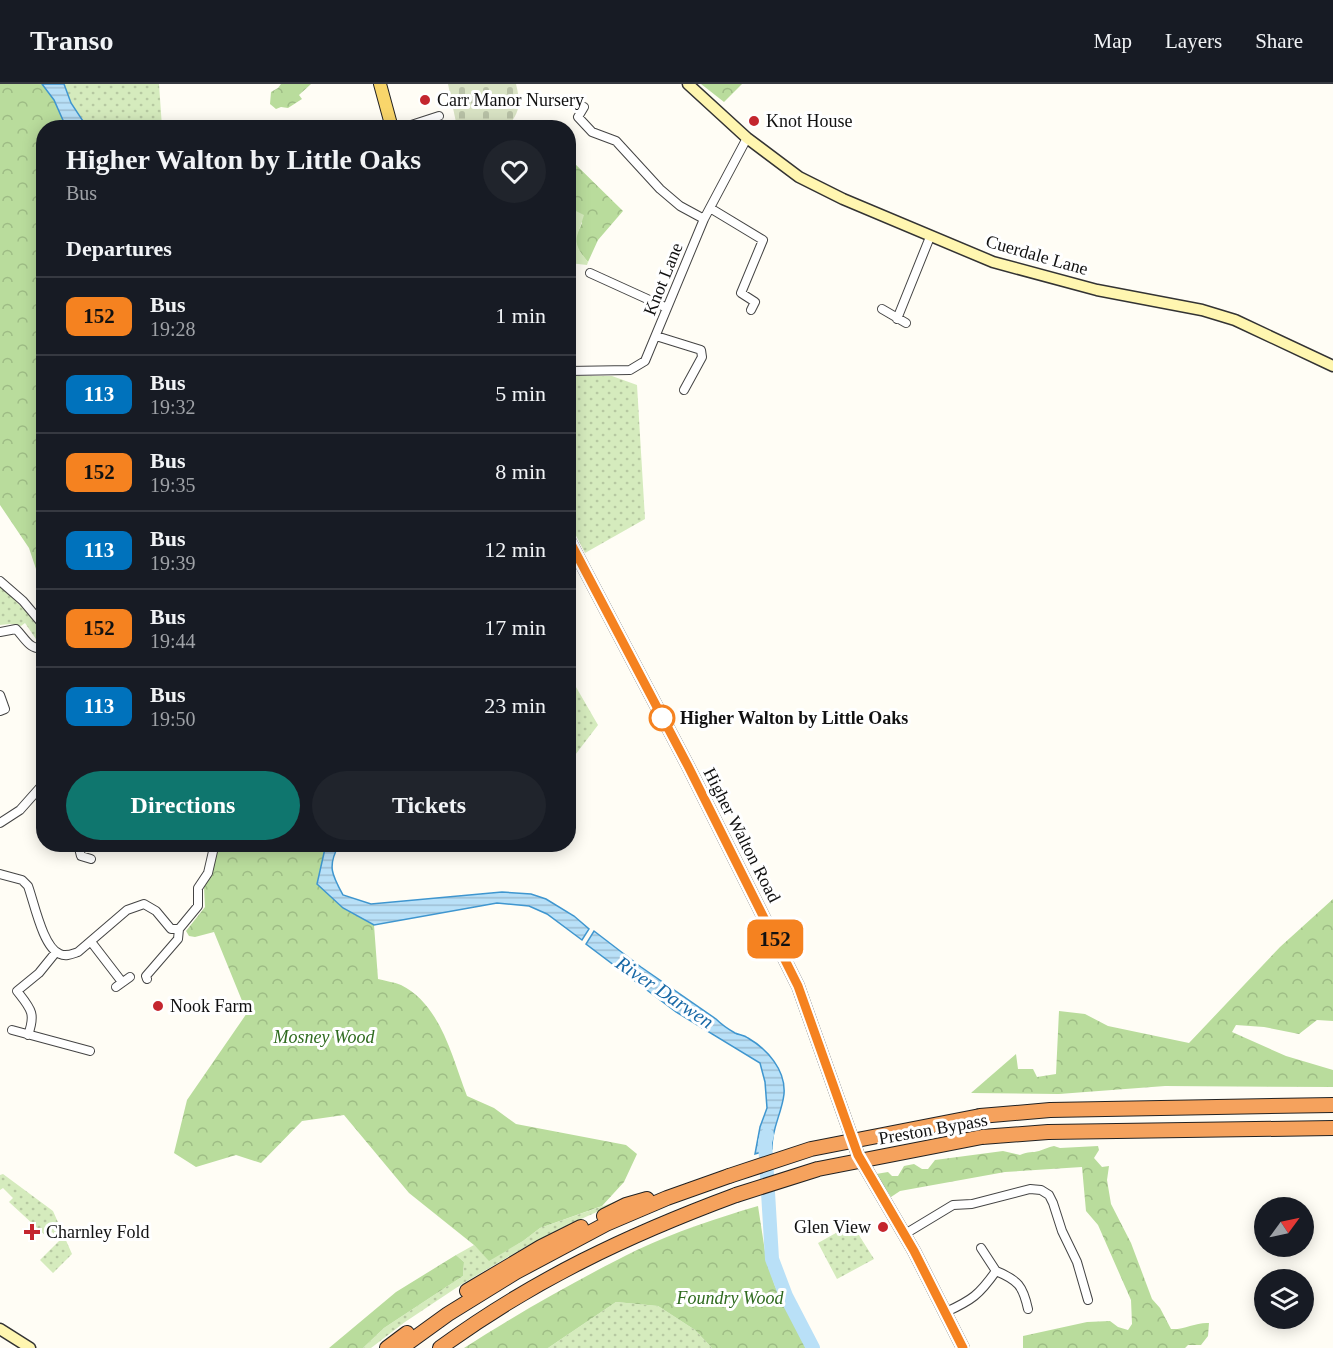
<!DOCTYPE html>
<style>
:root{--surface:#171b24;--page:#20242c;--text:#f1f3f6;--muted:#9ea1a6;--line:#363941;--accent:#0f766e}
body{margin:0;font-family:Georgia,serif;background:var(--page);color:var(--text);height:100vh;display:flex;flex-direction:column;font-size:22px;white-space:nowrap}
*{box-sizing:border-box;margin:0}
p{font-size:20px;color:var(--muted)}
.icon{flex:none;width:33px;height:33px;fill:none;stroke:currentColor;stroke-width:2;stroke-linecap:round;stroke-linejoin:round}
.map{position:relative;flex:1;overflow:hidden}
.side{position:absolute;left:36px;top:36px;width:540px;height:732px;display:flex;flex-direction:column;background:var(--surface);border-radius:24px;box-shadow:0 3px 15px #0003}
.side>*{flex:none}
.badge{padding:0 12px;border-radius:9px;font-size:21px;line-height:39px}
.needle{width:39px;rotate:57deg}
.tools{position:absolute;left:1254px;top:1113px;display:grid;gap:12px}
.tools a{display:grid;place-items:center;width:60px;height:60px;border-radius:50%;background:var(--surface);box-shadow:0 3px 15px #0003;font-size:30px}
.map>.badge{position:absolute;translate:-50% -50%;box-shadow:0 0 0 3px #fff}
h2{padding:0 30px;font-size:22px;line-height:54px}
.round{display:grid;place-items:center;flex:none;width:63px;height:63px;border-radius:32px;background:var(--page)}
.headline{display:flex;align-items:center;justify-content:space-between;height:102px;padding:0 30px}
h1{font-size:28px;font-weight:600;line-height:45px}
.action{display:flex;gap:12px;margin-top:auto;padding:12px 30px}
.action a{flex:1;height:69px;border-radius:36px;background:var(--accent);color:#fff;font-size:24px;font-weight:600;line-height:69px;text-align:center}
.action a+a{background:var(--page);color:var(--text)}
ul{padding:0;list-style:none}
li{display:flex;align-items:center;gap:18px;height:78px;padding:0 30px;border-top:2px solid var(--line)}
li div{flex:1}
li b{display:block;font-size:22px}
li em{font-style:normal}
li .badge{min-width:66px;font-weight:700;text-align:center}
header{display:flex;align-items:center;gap:36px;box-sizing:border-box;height:84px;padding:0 30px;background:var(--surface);border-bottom:2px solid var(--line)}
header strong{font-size:28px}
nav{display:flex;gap:33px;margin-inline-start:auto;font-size:21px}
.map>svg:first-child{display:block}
</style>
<header>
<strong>Transo</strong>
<nav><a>Map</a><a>Layers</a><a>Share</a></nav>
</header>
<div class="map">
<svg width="1333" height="1264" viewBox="0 0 1333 1264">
<defs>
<pattern id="grass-dots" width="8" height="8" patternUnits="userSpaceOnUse" patternTransform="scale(1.5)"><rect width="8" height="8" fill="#d5ebbd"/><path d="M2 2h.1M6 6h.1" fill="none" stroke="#b6c8a1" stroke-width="1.8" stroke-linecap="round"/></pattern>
<pattern id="forest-crowns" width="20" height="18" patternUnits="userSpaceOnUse" patternTransform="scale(1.5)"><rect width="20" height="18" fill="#b9dc9c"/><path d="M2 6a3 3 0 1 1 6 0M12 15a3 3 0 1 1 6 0" fill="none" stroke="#9ebc85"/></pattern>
<pattern id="cemetery-stones" width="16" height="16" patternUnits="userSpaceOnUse" patternTransform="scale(1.5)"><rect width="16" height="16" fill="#d9e3c4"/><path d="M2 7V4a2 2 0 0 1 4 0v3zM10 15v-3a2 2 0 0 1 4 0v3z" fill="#b9c2a7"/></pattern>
<pattern id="water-rules" width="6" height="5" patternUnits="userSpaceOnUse" patternTransform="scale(1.5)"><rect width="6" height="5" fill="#b9e0f7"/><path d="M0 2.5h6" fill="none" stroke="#9ebfd3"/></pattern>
</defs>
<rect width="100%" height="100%" fill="#fffdf5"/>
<path fill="url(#grass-dots)" d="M 64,0 L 159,0 L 162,43 L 85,43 L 83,36 L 71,19 Z
M 569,292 L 612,292 L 637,301 L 645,435 L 585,469 L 569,438 Z
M 0,501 L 39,541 L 43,549 L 43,559 L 38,558 L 25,539 L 21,542 L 10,540 L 0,541 Z
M 569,591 L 598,641 L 569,679 L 568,679 Z
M 3,1090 L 53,1127 L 72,1170 L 53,1189 L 40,1176 L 60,1156 L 52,1148 L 47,1153 L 9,1118 L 13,1114 L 3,1104 L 0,1106 L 0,1091 Z
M 637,1110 L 561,1144 L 525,1163 L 462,1200 L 405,1238 L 371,1264 L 363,1264 L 384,1244 L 463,1192 L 464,1178 L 456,1171 L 474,1161 L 489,1176 L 523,1157 L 540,1144 Z
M 852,1140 L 874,1175 L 837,1195 L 818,1159 Z
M 616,1218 L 658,1222 L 695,1246 L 712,1264 L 548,1264 Z"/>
<path fill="url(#forest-crowns)" d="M 0,0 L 42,0 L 54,16 L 66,43 L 44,44 L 43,506 L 29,464 L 0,421 Z
M 281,0 L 311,0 L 299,11 L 302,15 L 288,24 L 281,23 L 276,25 L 270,20 L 271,8 L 278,4 Z
M 701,0 L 742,0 L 724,18 Z
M 569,74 L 623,127 L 598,156 L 588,178 L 578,166 L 575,154 L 582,139 C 566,116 569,101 569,74 Z
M 326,760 L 317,800 L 343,824 L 374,841 L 378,895 C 385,897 394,898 401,901 C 441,921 452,973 467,1012 L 494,1024 L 516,1040 L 626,1061 L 637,1070 L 624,1098 L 602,1122 L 540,1144 L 523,1157 L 489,1177 L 474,1161 L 409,1109 L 344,1031 L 302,1037 L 261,1079 L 236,1071 L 196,1083 L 174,1069 L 187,1016 L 247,929 L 214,848 L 195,853 L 189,852 L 186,847 L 205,823 L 204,803 L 213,784 L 216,769 L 221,767 L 222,761 Z
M 1333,815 L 1333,937 L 1317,936 L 1299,950 L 1264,943 L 1236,941 L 1232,948 L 1286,972 L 1333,986 L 1333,1003 L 1165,1002 L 1059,1010 L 971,1009 L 1016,970 L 1018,985 L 1033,985 L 1037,993 L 1056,990 L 1059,927 L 1085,930 L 1108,942 L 1189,959 L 1280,863 Z
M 1054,1062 L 1060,1064 L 1098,1062 L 1099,1066 L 1094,1074 L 1102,1083 L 1109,1082 L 1107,1096 L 1111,1120 L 1131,1159 L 1152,1215 L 1160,1224 L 1171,1245 C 1184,1246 1196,1238 1209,1239 L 1208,1252 L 1201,1261 L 1188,1261 L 1185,1264 L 1023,1264 L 1023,1252 L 1087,1238 L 1110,1237 L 1118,1243 L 1128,1246 L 1132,1240 L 1131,1216 L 1098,1141 L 1086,1127 L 1082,1083 L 1005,1088 L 900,1107 L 891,1113 L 876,1090 L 888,1088 L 892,1092 L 898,1092 L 904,1082 L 914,1080 L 922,1085 L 928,1085 L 935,1076 L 1003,1067 L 1020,1071 C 1029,1067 1032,1069 1039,1067 C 1045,1065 1048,1063 1054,1062 Z
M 758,1122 L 766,1174 L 775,1202 L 806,1264 L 712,1264 L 695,1246 L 658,1222 L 616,1218 L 548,1264 L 464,1264 C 517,1230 580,1194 637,1166 C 675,1148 717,1134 758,1122 Z
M 456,1171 L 464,1178 L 463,1192 L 384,1244 L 363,1264 L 329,1264 L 396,1208 Z"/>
<path fill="url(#cemetery-stones)" d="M 448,0 L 516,0 C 521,21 520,26 508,43 L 457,43 Z"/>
<path fill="#d5ebbd" d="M 568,113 L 572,125 L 584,131 C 577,155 570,156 588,178 L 587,181 L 569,179 Z"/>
<path fill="url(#water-rules)" stroke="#3f96cf" stroke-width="1.5" d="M 42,0 L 64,0 L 71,19 L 83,37 L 85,43 L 66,43 L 54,16 Z
M 326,760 L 339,761 C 327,782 332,791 343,811 L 371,820 L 502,808 L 531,810 L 546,815 L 574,832 L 589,845 L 582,856 L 547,830 L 529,822 L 497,819 L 374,841 L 343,824 L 317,800 Z
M 594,847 L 641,883 L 716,935 C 722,941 728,945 735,949 C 739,951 744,951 748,954 C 767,965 786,986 784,1010 C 782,1029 771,1046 772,1065 L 755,1070 L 760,1043 L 767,1024 L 765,998 L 760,979 L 676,928 L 586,860 Z"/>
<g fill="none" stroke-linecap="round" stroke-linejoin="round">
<path stroke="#b9e0f7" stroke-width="14" d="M 767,1051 L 765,1058 L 772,1175 L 786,1212 L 813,1264"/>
<g stroke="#444" stroke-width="10">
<path id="street" d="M 584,23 L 578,33 L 592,48 L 616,57 L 660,105 L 680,122 L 704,135
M 402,44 L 439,32
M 710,124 L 763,156 L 741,209 L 755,218 L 751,226
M 590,189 L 667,224
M 882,225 L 906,239
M 897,235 L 930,153
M 656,252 L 701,266 L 702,273 L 684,306
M 568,287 L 630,286 L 645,277 L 704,135 L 747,54
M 0,497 L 23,517 L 44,542
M 0,548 L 16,545 C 25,554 30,567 44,564
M 0,611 L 5,625 L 0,627
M 0,739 L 20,726 L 44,699
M 78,760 L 81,772 L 91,775
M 0,790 L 22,796 L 28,802 C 34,818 43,864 60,870 C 66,873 72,870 78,868 L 127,826 L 144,820 L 156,827 L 171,845 L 179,845
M 179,845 L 198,822 L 198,804 L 208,789 L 214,763 L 197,760
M 92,859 L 122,898
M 147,895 L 146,892 L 178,855 L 179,845
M 116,903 L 130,893
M 12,946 L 90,967
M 28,951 C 36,929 31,925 17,907 L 39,889 L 56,868
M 905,1150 L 953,1121 L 972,1120 L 1030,1105 L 1041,1106 L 1049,1111 L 1053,1119 L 1062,1147 L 1077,1178 L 1088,1216
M 981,1164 L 996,1187
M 946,1228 C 972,1216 979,1211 996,1187 C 1018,1196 1023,1202 1028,1225"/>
</g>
<g stroke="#333" stroke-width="13">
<path id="secondary" d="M 688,0 L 747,54 L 799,93 L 843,115 L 993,178 L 1097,206 L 1202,226 L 1235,236 L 1333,282
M 0,1245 L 30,1264"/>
</g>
<g stroke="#222" stroke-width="14">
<path id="primary" d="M 380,0 L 392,44
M 568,454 L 688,682 L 798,902 L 858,1071 L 914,1167 L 963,1264"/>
</g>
<g stroke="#222" stroke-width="16">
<path id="highway" d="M 980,1032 L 1050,1026 L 1333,1021
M 982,1053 L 1048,1048 L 1333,1044
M 604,1132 L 626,1121 L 647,1115
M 467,1207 L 541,1163 L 581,1143
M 387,1264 L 407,1249
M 401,1264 L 448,1230 L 516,1188 L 606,1140 L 667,1114 L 729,1092
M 440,1264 C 533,1196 628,1151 736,1111"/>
</g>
<use href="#street" stroke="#fff" stroke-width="8"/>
<use href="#secondary" stroke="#fff6b0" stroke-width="10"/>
<use href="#primary" stroke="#f9d66b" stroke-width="12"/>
<use href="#highway" stroke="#f5a25d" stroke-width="14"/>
<g stroke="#222" stroke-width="16" stroke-linecap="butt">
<path id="highway-bridge" d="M 729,1092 L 811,1065 L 980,1032
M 736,1111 L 818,1085 L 982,1053"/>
</g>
<use href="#highway-bridge" stroke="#f5a25d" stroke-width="14"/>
</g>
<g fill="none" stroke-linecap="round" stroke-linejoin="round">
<g stroke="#fff" stroke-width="14">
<path id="line" d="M 568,454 L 688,682 L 798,902 L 858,1071 L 914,1167 L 963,1264"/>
</g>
<use href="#line" stroke="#f58220" stroke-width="9"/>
</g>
<g fill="#c4262e" stroke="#fff" stroke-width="2">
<circle cx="425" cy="16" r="6"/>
<circle cx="754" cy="37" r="6"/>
<circle cx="158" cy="922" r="6"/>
<circle cx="883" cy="1143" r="6"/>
<path d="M29 1139h6v6h6v6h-6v6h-6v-6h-6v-6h6z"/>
</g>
<circle fill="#fff" stroke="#f58220" stroke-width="3" cx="662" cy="634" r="12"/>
<g text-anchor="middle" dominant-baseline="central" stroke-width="6" stroke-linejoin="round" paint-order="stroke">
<g font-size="18" fill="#111" stroke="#fff" text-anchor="start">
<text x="437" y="16">Carr Manor Nursery</text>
<text x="766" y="37">Knot House</text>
<text x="170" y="922">Nook Farm</text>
<text x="871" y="1143" text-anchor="end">Glen View</text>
<text x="46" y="1148">Charnley Fold</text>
</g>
<g font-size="18" fill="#111" stroke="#fff">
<text transform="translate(1037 171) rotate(16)">Cuerdale Lane</text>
<text transform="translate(663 195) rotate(-68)">Knot Lane</text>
<text transform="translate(742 751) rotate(63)">Higher Walton Road</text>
<text transform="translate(933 1045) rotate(-10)">Preston Bypass</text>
</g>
<g font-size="18" font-weight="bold" fill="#111" stroke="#fff" text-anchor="start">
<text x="680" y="634">Higher Walton by Little Oaks</text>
</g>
<g font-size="18" font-style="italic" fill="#2f6b1f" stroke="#fff">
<text x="324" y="953">Mosney Wood</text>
<text x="730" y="1214">Foundry Wood</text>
</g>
<g font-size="20" font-style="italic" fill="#1768a6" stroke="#fff">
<text transform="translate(665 908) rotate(34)">River Darwen</text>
</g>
</g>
</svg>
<div class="tools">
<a><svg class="needle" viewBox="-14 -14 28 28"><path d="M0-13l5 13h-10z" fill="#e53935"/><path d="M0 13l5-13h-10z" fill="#9ea1a6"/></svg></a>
<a><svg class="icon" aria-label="layers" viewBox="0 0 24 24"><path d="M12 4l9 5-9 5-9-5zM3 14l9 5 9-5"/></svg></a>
</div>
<b class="badge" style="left:775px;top:855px;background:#f58220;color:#111">152</b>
<section class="side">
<div class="headline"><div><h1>Higher Walton by Little Oaks</h1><p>Bus</p></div><a class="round"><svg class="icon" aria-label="heart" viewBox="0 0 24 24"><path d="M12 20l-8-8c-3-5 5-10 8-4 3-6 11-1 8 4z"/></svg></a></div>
<h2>Departures</h2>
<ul>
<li><span class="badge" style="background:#f58220;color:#111">152</span><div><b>Bus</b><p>19:28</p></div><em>1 min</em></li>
<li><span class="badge" style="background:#0072bc;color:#fff">113</span><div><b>Bus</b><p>19:32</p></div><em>5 min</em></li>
<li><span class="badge" style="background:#f58220;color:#111">152</span><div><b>Bus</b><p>19:35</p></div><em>8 min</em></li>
<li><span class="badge" style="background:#0072bc;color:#fff">113</span><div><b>Bus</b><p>19:39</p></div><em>12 min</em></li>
<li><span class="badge" style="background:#f58220;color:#111">152</span><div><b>Bus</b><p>19:44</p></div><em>17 min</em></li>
<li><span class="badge" style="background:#0072bc;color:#fff">113</span><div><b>Bus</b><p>19:50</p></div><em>23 min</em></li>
</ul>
<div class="action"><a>Directions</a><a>Tickets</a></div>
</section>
</div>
